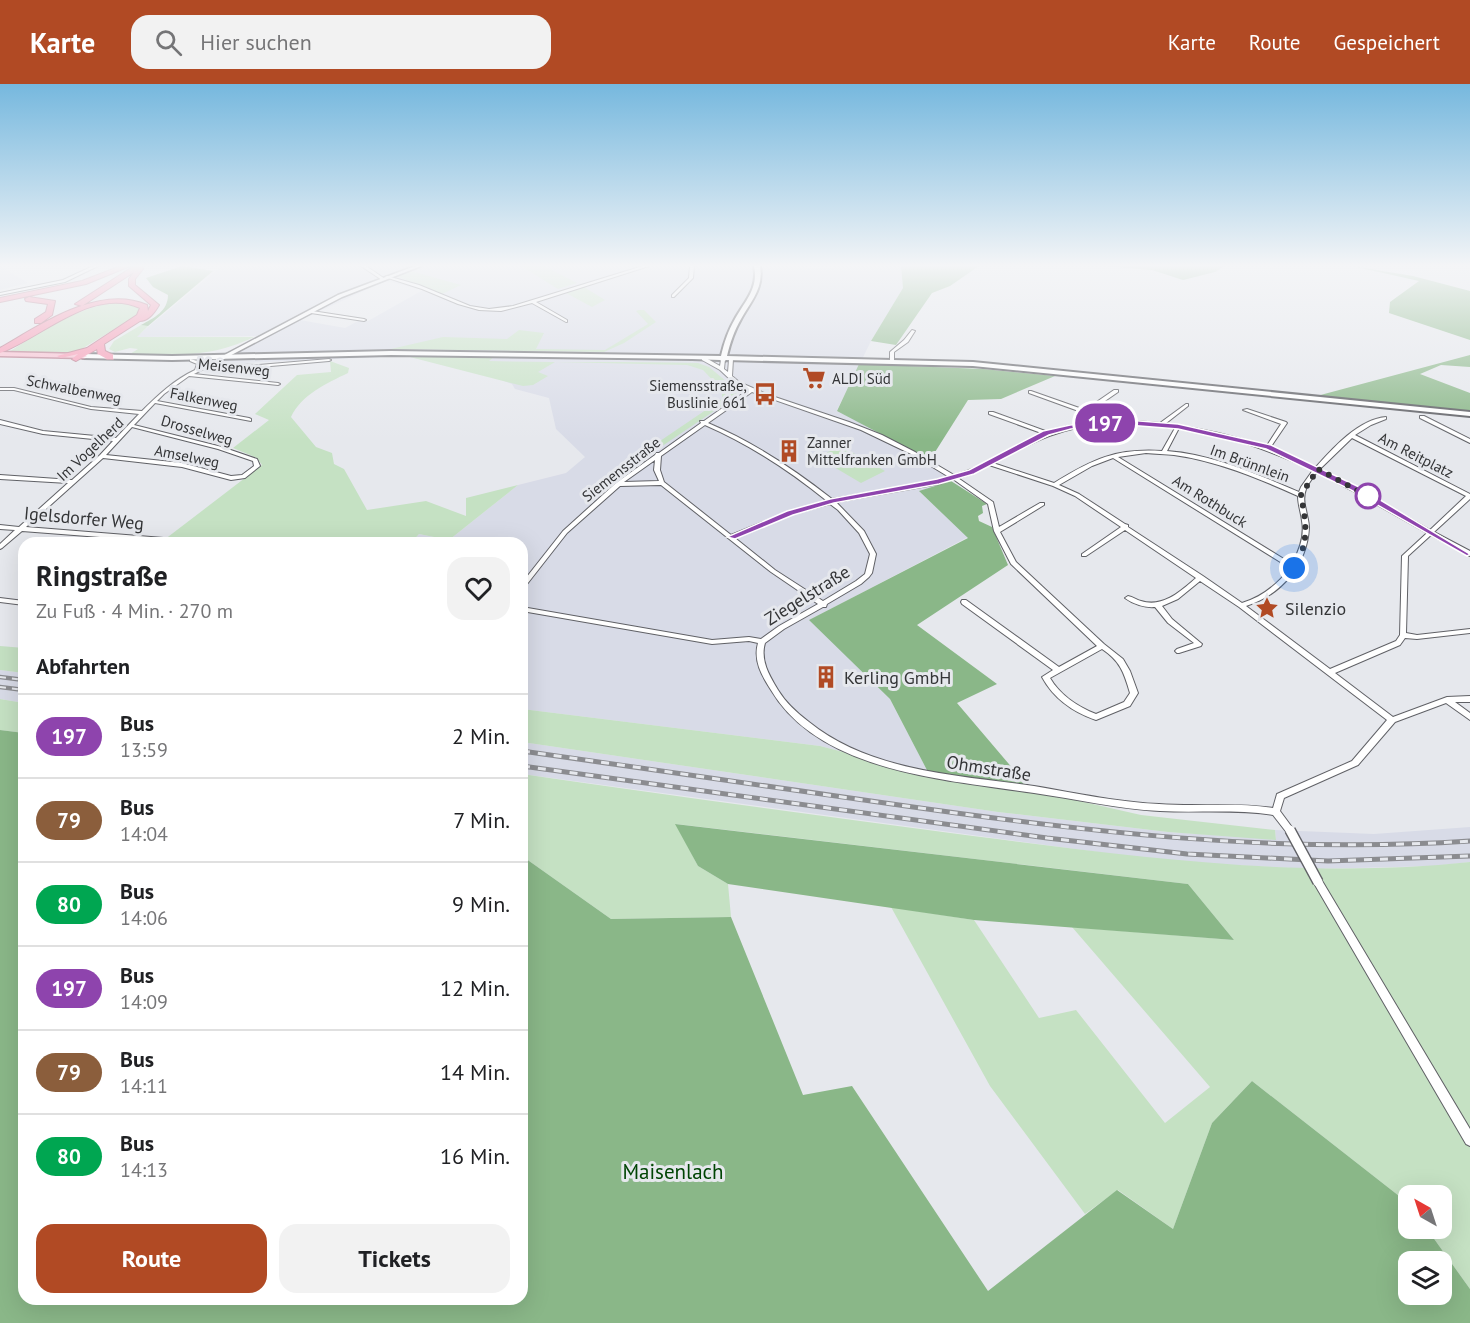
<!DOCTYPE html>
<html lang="de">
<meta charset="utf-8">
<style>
:root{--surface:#fff;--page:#f2f2f2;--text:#202124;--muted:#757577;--line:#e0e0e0;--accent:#b14a24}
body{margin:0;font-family:"PT Sans",sans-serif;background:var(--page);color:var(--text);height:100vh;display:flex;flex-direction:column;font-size:22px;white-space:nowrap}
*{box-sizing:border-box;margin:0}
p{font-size:20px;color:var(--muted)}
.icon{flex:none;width:33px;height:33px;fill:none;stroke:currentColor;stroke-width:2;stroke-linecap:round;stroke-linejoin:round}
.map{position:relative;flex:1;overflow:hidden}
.details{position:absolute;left:18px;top:453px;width:510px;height:768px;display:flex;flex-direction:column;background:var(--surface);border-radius:18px;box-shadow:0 6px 24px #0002}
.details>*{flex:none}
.badge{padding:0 12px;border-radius:20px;font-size:21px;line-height:39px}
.needle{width:39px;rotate:321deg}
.fabs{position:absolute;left:1398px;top:1101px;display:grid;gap:12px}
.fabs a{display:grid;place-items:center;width:54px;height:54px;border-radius:12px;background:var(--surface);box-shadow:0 6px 24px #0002;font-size:30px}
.you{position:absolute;width:30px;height:30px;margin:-15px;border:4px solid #fff;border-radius:50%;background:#1a73e8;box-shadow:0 0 0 9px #1a73e833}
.map>.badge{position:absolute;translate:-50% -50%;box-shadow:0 0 0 3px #fff}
h2{padding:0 18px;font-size:22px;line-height:54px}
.round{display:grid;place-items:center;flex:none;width:63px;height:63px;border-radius:18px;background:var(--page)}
.overview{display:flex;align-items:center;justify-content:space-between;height:102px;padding:0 18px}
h1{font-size:28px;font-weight:600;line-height:45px}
.cta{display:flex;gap:12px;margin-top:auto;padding:12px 18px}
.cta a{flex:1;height:69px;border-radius:18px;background:var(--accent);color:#fff;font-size:24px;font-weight:600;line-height:69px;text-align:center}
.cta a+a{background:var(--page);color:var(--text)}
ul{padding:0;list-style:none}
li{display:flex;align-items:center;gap:18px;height:84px;padding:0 18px;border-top:2px solid var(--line)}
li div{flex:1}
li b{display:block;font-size:22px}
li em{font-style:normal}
li .badge{min-width:66px;font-weight:700;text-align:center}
header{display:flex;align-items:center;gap:36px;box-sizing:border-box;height:84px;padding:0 30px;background:var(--accent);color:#fff}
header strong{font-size:28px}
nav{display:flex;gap:33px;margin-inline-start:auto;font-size:21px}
.search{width:420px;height:54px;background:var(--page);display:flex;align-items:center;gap:15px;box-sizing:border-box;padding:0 21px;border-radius:18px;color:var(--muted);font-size:22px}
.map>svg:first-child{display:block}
</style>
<header>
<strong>Karte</strong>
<div class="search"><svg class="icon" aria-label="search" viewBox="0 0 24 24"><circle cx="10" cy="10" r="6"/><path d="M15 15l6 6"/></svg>Hier suchen</div>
<nav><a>Karte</a><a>Route</a><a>Gespeichert</a></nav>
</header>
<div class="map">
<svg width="1470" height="1239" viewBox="0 0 1470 1239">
<rect width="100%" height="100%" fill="#e6e8ed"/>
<path fill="#d8dbe7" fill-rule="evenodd" d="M 0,182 L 10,182 L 3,184 L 28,199 L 0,206 Z
M 222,182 L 805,182 L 805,185 L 833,185 L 834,182 L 901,182 L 903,204 L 871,257 L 837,326 L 930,376 L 951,397 L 920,408 L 968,453 L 810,536 L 890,615 L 929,690 L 820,662 L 522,625 L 522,459 L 411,459 L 419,450 L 449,456 L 518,401 L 566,389 L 585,373 L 556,345 L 549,314 L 515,305 L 512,300 L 492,292 L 406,272 L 219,280 L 266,252 L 136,253 ZM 386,197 L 423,206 L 368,237 L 358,237 L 345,244 L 300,236 Z
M 0,586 L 24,589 L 24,619 L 0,615 Z
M 522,658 L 998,728 L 1168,748 L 1276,755 L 1275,746 L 1374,750 L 1470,743 L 1470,778 L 1435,782 L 1313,785 L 1171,778 L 522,690 Z"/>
<path fill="#c5e1c3" d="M 521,182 L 544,182 L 577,199 L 558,205 Z
M 411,187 L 461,201 L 442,210 L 396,192 Z
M 584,203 L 605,216 L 592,223 L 566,209 Z
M 124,218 L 140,223 L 139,230 L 80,266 L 59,270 L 7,269 C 45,246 78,221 124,218 Z
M 639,226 L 644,226 L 656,238 L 624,259 L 604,268 L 391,265 L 443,253 L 507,255 L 519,246 L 544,249 L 536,265 L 605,266 L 648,240 L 636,227 Z
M 141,241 L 148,242 L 137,253 L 254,253 C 210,274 177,271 130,270 L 138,265 L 130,264 L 115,268 L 109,265 L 114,257 Z
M 406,272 L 495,272 L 489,277 C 559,279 628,277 698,279 L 709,283 L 738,307 L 735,313 L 622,389 L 619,389 L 663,355 L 722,315 L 722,306 L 703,286 L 687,281 L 555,278 L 538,288 L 548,292 L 533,301 L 523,302 Z
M 330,277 L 349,284 L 348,289 C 327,299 301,311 291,333 L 316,363 L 332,369 L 334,380 L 344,385 L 367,426 L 426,417 L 466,432 L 466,414 L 518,401 L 449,456 L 419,450 L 411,459 L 160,459 L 262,381 L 257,374 L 233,364 L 269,336 L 255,330 L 297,291 L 331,288 Z
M 841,362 L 885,387 L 861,399 L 817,373 Z
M 0,562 L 24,564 L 24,589 L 0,586 Z
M 0,615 L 24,619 L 24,649 L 0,646 Z
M 522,625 L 820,662 L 929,690 L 1031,706 L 1141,731 L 1275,746 L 1276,756 L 1168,748 L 998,728 L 522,658 Z
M 522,690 C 672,712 823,732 973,752 C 1138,773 1304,796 1470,778 L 1470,1205 L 1427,1145 L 1442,1144 L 1442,1112 L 1408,1112 L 1408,1119 L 1252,997 L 1212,1039 L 1173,1145 L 1118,1106 L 1085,1130 L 990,1002 L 891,823 L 974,836 L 1039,934 L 1076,926 L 1165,1039 L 1210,1003 L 1072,843 L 1234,856 L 1188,800 L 676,740 L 698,782 L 728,800 L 731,833 L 611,835 L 522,772 Z"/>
<path fill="#8ab788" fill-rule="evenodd" d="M 182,182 L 213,187 L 148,242 L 141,241 C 154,234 168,227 168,211 L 153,203 L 146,194 Z
M 901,182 L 979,182 L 950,202 L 932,209 L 896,261 L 871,257 L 903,204 Z
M 1104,182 L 1224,182 L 1215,188 L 1183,196 L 1152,186 Z
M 1352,182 L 1413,192 L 1470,207 L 1470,256 L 1389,229 L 1390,218 L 1419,197 Z
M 1470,271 L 1470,283 L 1441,281 L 1420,290 L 1470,309 L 1470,329 L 1313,313 Z
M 859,280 L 983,285 L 1055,292 L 1001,315 L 968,316 L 930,376 L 837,327 Z
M 951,397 L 987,420 L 982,422 L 983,429 L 978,432 L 979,437 L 992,443 L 1008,481 L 917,541 L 997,600 L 957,619 L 1031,706 L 929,690 L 890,615 L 809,536 L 968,454 L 919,407 Z
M 0,646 L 24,649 L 24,1215 L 522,1215 L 522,772 L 611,835 L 731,833 L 803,1011 L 852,1002 L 988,1207 L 1117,1106 L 1173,1145 L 1212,1039 L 1252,997 L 1408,1119 L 1408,1144 L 1427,1145 L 1470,1205 L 1470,1239 L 0,1239 ZM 1408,1178 L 1442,1178 L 1442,1210 L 1408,1210 Z
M 675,740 L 1188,800 L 1234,856 L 974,836 L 728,800 L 698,782 Z"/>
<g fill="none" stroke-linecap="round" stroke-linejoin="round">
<g stroke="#606166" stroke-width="2">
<path id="minor" d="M 93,182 L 98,182 L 65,198 L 0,211 L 0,209 L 63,196 Z
M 361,182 L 366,182 L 385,195 L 382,196 Z
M 643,182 L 649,182 L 536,218 L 567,236 L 567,238 L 566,238 L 532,219 L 501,227 L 479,226 L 458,220 L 422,205 L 385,193 L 387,192 L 419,201 L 470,222 L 489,225 L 513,222 Z
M 690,182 L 694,182 L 693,194 L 674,213 L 672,213 L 672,211 L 689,194 Z
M 312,227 L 364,235 L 366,236 L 364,237 L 311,229 L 310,228 Z
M 912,246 L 915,247 L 908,258 L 894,268 L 894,277 L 890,278 L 890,268 L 904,256 Z
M 702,274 L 706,274 L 720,282 L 721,276 L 725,275 L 724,285 L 728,288 L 729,276 L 733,275 L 732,292 L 739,298 L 769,311 L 849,338 L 882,351 L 915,368 L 954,391 C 986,383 1012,362 1044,350 L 989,330 L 989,328 L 993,328 L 1048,348 L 1068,342 L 1094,338 L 1084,329 L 1029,309 L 1029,307 L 1031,307 L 1085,326 L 1114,306 L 1118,306 L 1118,308 L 1089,328 L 1100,338 L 1135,337 L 1160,339 L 1186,320 L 1188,320 L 1188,322 L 1165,340 C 1200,344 1233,351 1266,363 L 1281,340 L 1243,326 L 1247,325 L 1286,338 L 1287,339 L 1270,364 L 1316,383 C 1333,364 1359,335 1386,333 L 1386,335 L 1371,341 L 1355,351 L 1470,410 L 1470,415 L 1434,448 L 1470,467 L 1470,472 L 1431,451 L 1408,472 L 1406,549 L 1417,551 L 1470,545 L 1470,549 L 1417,555 L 1405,554 L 1400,561 L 1335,589 L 1393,633 L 1447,613 L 1470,612 L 1470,618 L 1455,618 L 1470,629 L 1470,636 L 1446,619 L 1395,638 L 1358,681 L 1284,714 L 1280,727 L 1294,746 L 1293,749 L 1290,750 L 1287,749 L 1273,731 C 1236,725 1198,729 1160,727 C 1117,725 1076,715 1034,709 C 949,696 820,689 771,606 C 762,592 753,577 758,559 L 749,557 L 712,560 L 522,527 L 522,523 L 712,556 L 749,553 L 761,555 L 779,542 L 818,520 L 771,488 L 661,401 L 620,402 L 567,449 L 524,504 L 522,505 L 522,499 L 563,447 L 616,399 L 655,371 L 656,369 L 659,369 L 701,339 L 700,337 L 704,337 L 748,306 L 735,300 L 720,286 L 702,276 ZM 752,308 L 861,346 L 911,370 L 949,393 L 938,397 L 832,415 C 794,385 753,358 708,339 ZM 1106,340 L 1145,341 L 1175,344 L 1162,367 C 1116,364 1093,375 1054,399 L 993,379 C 1033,358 1060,343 1106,340 ZM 705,341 C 749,360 790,387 827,417 L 788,428 L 731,451 L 664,398 L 660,386 L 661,372 ZM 1179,344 C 1226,350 1270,367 1313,386 L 1301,403 L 1299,408 C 1259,391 1212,370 1167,367 ZM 1352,354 L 1466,412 L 1430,446 L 1355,403 L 1320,385 ZM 1146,369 C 1155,370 1165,370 1174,371 C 1217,377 1258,394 1298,412 C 1298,421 1301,428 1302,437 C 1305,452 1299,467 1292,480 L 1118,373 ZM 1113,374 L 1290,484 C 1277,501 1262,513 1242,519 L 1203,492 L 1128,443 L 1128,441 L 1125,440 L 1079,410 L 1059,401 L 1092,382 ZM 655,376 L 654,386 L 659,397 L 624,398 ZM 989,381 L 1053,402 L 1075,412 L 1121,443 L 1082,470 L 1082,472 L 1086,472 L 1125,446 L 1196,494 C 1181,507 1163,524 1141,517 C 1137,516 1133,513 1128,512 L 1125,514 C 1133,520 1145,524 1155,523 L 1168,539 L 1194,559 L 1177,565 L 1175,567 L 1177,569 L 1179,569 L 1201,562 L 1202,560 L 1172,535 L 1162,522 L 1178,515 L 1200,497 L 1239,523 L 1387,636 L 1352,677 L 1277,710 L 1273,724 C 1235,718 1197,723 1159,720 C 1117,718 1075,709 1034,702 C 958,691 871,688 809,638 C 797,629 786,619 778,606 C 769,591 760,576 765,559 L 784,545 L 823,523 L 826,523 L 827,520 L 861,500 L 869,493 L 872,489 L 876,470 L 864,447 L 836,418 L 939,400 L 953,395 L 988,420 L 994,447 L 1011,480 L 1097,562 L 1059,583 L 966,516 L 962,516 L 961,518 L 962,520 L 1053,586 L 1042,593 C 1054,615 1073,628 1096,636 L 1130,622 L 1138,609 L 1130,587 L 1123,575 L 1104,560 L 1016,478 L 1000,448 L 1044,421 L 1044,419 L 1040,419 L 999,443 L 993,418 L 958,394 L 971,390 ZM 1317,388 L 1351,406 L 1427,449 L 1402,472 L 1400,551 L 1396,557 L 1330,585 L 1246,522 C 1281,511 1307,481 1309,444 C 1309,438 1307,432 1306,426 C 1301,409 1307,401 1317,388 ZM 830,420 L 838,426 L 859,449 L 870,470 L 865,490 L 856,497 L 823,517 L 775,486 L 735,454 L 792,430 ZM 1102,565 C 1120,577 1124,588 1130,609 L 1124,618 L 1096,630 C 1078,623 1060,611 1050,594 Z
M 190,275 L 201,278 L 200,283 L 218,275 L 220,275 L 220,277 L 214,280 L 259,281 L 329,275 L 331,276 L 329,277 L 259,283 L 209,282 L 194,290 L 278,299 L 280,300 L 278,301 L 189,292 L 164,310 L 157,317 L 249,334 L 251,335 L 251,337 L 155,319 L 134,341 L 222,363 L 257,375 L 260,382 L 245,394 L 231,396 L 182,383 L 103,374 L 26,443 L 201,457 L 204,459 L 178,459 L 22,447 L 2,464 L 0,465 L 0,460 L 15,446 L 0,445 L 0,441 L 19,443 L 68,399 L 0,395 L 0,391 L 72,396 L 100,371 L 113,357 L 43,350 L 0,340 L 0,336 L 43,347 L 116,354 L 139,330 L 91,325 L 14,306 L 0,306 L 0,304 L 14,304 L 91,323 L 142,327 C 158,311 174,296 195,286 L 197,280 L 190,277 ZM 132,343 L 218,365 L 253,377 L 254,382 L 242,391 L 231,392 L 182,379 L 106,371 Z
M 1420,332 L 1424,332 L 1470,355 L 1470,359 L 1420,334 Z
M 0,514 L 24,517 L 24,521 L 0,518 Z
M 1318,794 L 1321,795 L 1470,1045 L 1470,1062 L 1466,1060 L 1315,801 L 1313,798 L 1315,795 Z"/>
</g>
<g stroke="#606166" stroke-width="3">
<path id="tertiary" d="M 415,182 L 421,182 L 342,213 L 220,277 L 215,276 L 338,211 Z"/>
</g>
<g stroke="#606166" stroke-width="4">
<path id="secondary" d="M 754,182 L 760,182 C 764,204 751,217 741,235 C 734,247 730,259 727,272 L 973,278 L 1470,328 L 1470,332 L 973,282 L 726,276 L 723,278 L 720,276 L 692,275 L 391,271 L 172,276 L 83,274 L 80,272 L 83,270 L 172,272 L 391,267 L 721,272 C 724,259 728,247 735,235 C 745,217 759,204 754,182 Z"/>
</g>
<g stroke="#b46f83" stroke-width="3">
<path id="primary" d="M 0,268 L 83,270 L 87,272 L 83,274 L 0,272 Z"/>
</g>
<g stroke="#b46f83" stroke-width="2">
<path id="motorway" d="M 121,182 L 130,182 L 86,200 L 0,218 L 0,214 L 82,197 Z
M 134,182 L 142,182 L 143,185 L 135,195 L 135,201 L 159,221 C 155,228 148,237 140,237 L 104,260 L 105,267 L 113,271 L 113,275 L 107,275 L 98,270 L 97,265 L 76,277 L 72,275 L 78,270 L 61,274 L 57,272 L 87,264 L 137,231 L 140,224 C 93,202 41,254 0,269 L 0,264 C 40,241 99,200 147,221 L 148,227 L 151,221 L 129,202 L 129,195 L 134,188 L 82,222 L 75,220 Z
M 29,213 L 55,217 L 52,231 L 41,239 L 35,239 L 35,235 L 46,228 L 48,220 L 26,217 L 25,215 Z"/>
</g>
<use href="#minor" fill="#fff" fill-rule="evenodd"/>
<use href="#tertiary" fill="#fff" fill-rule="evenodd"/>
<use href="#secondary" fill="#fff" fill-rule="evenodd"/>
<use href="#primary" fill="#fbbbcd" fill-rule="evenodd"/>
<use href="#motorway" fill="#f98eac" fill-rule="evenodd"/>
<g stroke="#8b8c90" stroke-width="4.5">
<path id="rail-far1" d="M 0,593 L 24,596
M 0,603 L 24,606"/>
</g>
<g stroke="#8b8c90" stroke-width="5">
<path id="rail" d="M 522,667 C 645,684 769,703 892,720 C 1086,748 1274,770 1470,757
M 522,682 L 1047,754 L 1187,770 L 1328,777 L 1470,772"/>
</g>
<use href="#rail-far1" stroke="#e6e8ed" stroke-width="2" stroke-dasharray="6" stroke-linecap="butt"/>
<use href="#rail" stroke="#e6e8ed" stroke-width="3" stroke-dasharray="8" stroke-linecap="butt"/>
<g stroke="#606166" stroke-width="12" stroke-linecap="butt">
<path id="minor-bridge" d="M 1290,746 L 1318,798"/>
</g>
<use href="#minor-bridge" stroke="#fff" stroke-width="9"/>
</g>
<linearGradient id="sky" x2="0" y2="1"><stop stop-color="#76b8de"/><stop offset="0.51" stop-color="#f4f5f7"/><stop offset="1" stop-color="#f4f5f7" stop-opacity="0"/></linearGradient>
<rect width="1470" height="356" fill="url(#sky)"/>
<path fill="#8e44ad" stroke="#fff" stroke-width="1.5" d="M 1127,336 L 1178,340 L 1271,361 L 1357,402 L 1470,470 L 1467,472 L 1351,406 L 1266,365 L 1178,345 L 1127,341 L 1071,345 L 1049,351 L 974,390 L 939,400 L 834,419 L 793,431 L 735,455 L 727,453 L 787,427 L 830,415 L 937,395 L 969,386 L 1043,347 L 1070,341 Z"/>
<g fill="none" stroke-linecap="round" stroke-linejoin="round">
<path stroke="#343537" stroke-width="6" stroke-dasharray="0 10.8" d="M 1294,484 C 1310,457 1306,440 1301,411 L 1318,385 L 1373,415 L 1368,412"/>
</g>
<defs>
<g id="supermarket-bare" transform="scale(1.8)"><path d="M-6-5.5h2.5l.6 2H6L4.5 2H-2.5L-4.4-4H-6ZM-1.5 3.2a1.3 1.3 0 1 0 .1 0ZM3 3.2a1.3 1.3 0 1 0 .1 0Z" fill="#b14a24" stroke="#e6e8ed" stroke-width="2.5" paint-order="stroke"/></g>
<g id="bus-bare" transform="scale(1.8)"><path d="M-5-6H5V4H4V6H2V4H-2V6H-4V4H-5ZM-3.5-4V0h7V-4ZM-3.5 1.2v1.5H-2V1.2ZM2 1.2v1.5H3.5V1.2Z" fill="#b14a24" stroke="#e6e8ed" stroke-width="2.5" paint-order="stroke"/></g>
<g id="building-bare" transform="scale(1.8)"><path d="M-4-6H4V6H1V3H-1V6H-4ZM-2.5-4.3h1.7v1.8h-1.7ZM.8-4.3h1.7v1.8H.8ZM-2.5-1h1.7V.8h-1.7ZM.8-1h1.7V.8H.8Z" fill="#b14a24" stroke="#e6e8ed" stroke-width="2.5" paint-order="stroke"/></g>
<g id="sight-bare" transform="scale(1.8)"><path d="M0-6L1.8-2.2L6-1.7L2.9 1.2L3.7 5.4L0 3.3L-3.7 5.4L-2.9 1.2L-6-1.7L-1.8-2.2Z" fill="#b14a24" stroke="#e6e8ed" stroke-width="2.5" paint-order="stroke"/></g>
</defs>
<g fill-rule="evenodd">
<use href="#supermarket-bare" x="814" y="294"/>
<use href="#bus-bare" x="765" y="310"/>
<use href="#building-bare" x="789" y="367"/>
<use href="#sight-bare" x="1267" y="524"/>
<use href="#building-bare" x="826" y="593"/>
</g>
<circle fill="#fff" stroke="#8e44ad" stroke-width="3" cx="1368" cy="412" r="12"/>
<g text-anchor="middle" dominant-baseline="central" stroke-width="6" stroke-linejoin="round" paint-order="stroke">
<g font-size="15" fill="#343537" stroke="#e6e8ed">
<text transform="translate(234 283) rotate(6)">Meisenweg</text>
<text transform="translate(74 305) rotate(11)">Schwalbenweg</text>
<text transform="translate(204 315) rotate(11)">Falkenweg</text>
<text transform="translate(197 346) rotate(16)">Drosselweg</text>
<text transform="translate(90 365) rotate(-43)">Im Vogelherd</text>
<text transform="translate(1416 371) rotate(27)">Am Reitplatz</text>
<text transform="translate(187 372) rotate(11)">Amselweg</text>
<text transform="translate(1250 379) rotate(20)">Im Brünnlein</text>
<text transform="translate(621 385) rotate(-38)">Siemensstraße</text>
<text transform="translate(1210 417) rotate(32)">Am Rothbuck</text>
</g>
<g font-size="15" fill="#343537" stroke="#e6e8ed" text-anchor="start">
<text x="832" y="294">ALDI Süd</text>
<text x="747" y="301" text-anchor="end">Siemensstraße,<tspan x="747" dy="17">Buslinie 661</tspan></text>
<text x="807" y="358">Zanner<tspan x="807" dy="17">Mittelfranken GmbH</tspan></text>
</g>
<g font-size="18" fill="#343537" stroke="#e6e8ed">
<text transform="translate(84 434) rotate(5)">Igelsdorfer Weg</text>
<text transform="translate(807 511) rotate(-32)">Ziegelstraße</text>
<text transform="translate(989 684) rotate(9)">Ohmstraße</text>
</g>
<g font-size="18" fill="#343537" stroke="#e6e8ed" text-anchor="start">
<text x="1285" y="524">Silenzio</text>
<text x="844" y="593">Kerling GmbH</text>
</g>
<g font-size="21" fill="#004504" stroke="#e6e8ed">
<text x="673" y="1087">Maisenlach</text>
</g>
</g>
</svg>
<div class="fabs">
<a><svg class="needle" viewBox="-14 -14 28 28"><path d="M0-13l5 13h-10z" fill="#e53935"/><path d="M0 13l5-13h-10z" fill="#757577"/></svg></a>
<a><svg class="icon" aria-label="layers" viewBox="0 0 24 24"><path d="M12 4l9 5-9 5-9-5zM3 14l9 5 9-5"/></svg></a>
</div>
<div class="you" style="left:1294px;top:484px"></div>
<b class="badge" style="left:1105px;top:339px;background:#8e44ad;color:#fff">197</b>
<section class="details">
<div class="overview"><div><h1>Ringstraße</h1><p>Zu Fuß · 4 Min. · 270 m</p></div><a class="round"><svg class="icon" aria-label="heart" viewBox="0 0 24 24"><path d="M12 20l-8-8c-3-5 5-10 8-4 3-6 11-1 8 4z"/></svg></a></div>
<h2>Abfahrten</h2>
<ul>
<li><span class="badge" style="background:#8e44ad;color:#fff">197</span><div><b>Bus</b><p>13:59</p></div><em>2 Min.</em></li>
<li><span class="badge" style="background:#8b5e3c;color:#fff">79</span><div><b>Bus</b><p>14:04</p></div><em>7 Min.</em></li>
<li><span class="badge" style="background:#00a651;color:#fff">80</span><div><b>Bus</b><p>14:06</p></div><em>9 Min.</em></li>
<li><span class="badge" style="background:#8e44ad;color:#fff">197</span><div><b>Bus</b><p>14:09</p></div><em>12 Min.</em></li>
<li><span class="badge" style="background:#8b5e3c;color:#fff">79</span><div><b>Bus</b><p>14:11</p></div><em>14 Min.</em></li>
<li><span class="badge" style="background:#00a651;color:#fff">80</span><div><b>Bus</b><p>14:13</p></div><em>16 Min.</em></li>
</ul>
<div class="cta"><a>Route</a><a>Tickets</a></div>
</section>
</div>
